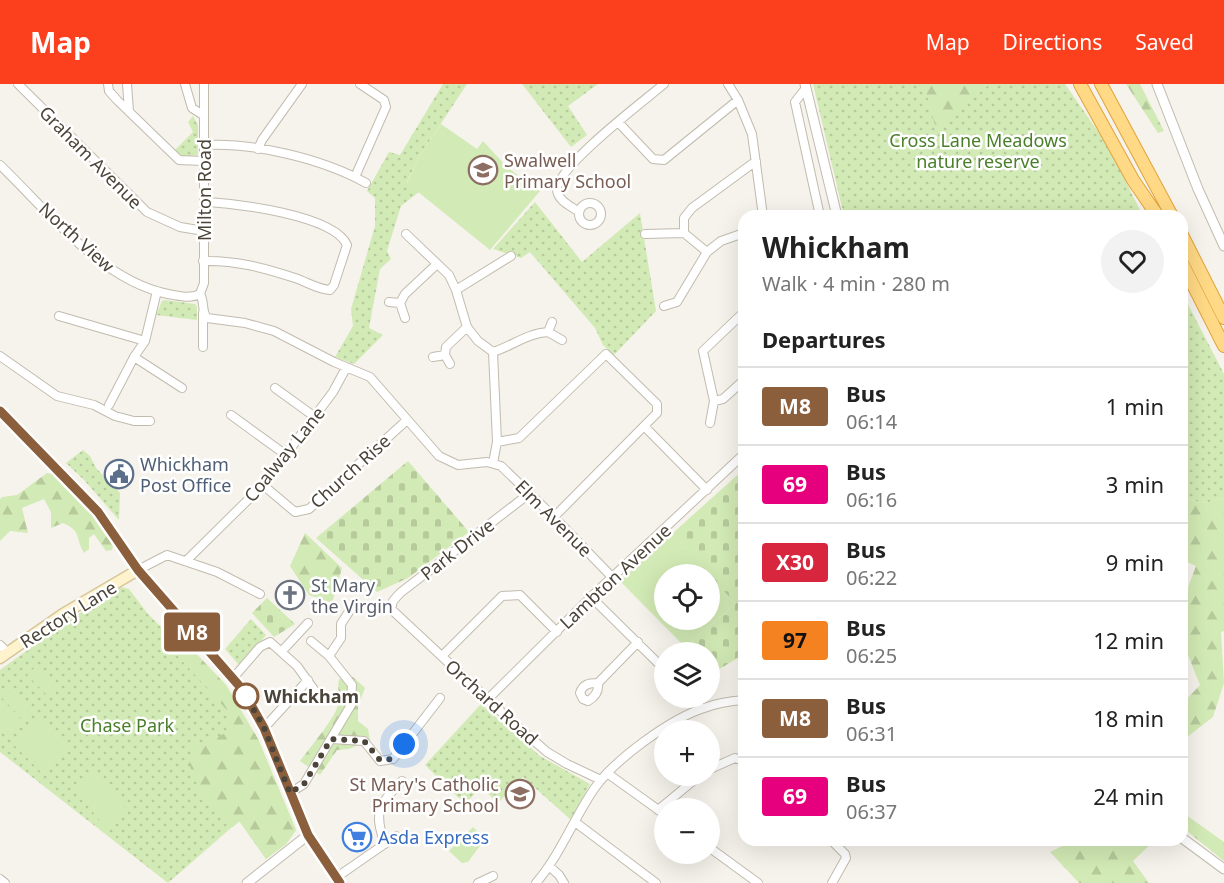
<!DOCTYPE html>
<meta charset="utf-8">
<style>
:root{--surface:#fff;--page:#f2f2f2;--text:#222;--muted:#767676;--line:#e0e0e0;--accent:#fc3f1d}
body{margin:0;font-family:"Noto Sans",sans-serif;background:var(--page);color:var(--text);height:100vh;display:flex;flex-direction:column;font-size:22px;white-space:nowrap}
*{box-sizing:border-box;margin:0}
p{font-size:20px;color:var(--muted)}
.icon{flex:none;width:33px;height:33px;fill:none;stroke:currentColor;stroke-width:2;stroke-linecap:round;stroke-linejoin:round}
.map{position:relative;flex:1;overflow:hidden}
.details{position:absolute;left:738px;top:126px;width:450px;height:636px;display:flex;flex-direction:column;background:var(--surface);border-radius:18px;box-shadow:0 6px 24px #0002}
.details>*{flex:none}
.badge{padding:0 12px;border-radius:4px;font-size:21px;line-height:39px}
.tools{position:absolute;left:654px;top:480px;display:grid;gap:12px}
.tools a{display:grid;place-items:center;width:66px;height:66px;border-radius:50%;background:var(--surface);box-shadow:0 6px 24px #0002;font-size:30px}
.you{position:absolute;width:30px;height:30px;margin:-15px;border:4px solid #fff;border-radius:50%;background:#1a73e8;box-shadow:0 0 0 9px #1a73e833}
.map>.badge{position:absolute;translate:-50% -50%;box-shadow:0 0 0 3px #fff}
h2{padding:0 24px;font-size:22px;line-height:54px}
.round{display:grid;place-items:center;flex:none;width:63px;height:63px;border-radius:32px;background:var(--page)}
.overview{display:flex;align-items:center;justify-content:space-between;height:102px;padding:0 24px}
h1{font-size:28px;font-weight:700;line-height:45px}
ul{padding:0;list-style:none}
li{display:flex;align-items:center;gap:18px;height:78px;padding:0 24px;border-top:2px solid var(--line)}
li div{flex:1}
li b{display:block;font-size:22px}
li em{font-style:normal}
li .badge{min-width:66px;font-weight:700;text-align:center}
header{display:flex;align-items:center;gap:36px;box-sizing:border-box;height:84px;padding:0 30px;background:var(--accent);color:#fff}
header strong{font-size:28px}
nav{display:flex;gap:33px;margin-inline-start:auto;font-size:21px}
.map>svg:first-child{display:block}
</style>
<header>
<strong>Map</strong>
<nav><a>Map</a><a>Directions</a><a>Saved</a></nav>
</header>
<div class="map">
<svg width="1224" height="799" viewBox="0 0 1224 799">
<defs>
<pattern id="grass-dots" width="8" height="8" patternUnits="userSpaceOnUse" patternTransform="scale(1.5)"><rect width="8" height="8" fill="#d2eab5"/><path d="M2 2h.1M6 6h.1" fill="none" stroke="#b6ca9c" stroke-width="1.8" stroke-linecap="round"/></pattern>
<pattern id="forest-firs" width="22" height="20" patternUnits="userSpaceOnUse" patternTransform="scale(1.5)"><rect width="22" height="20" fill="#d2eab5"/><path d="M5 1l3.5 6h-7zM16 11l3.5 6h-7z" fill="#b6ca9c"/></pattern>
<pattern id="cemetery-stones" width="16" height="16" patternUnits="userSpaceOnUse" patternTransform="scale(1.5)"><rect width="16" height="16" fill="#d2eab5"/><path d="M2 7V4a2 2 0 0 1 4 0v3zM10 15v-3a2 2 0 0 1 4 0v3z" fill="#b6ca9c"/></pattern>
</defs>
<rect width="100%" height="100%" fill="#f6f3ec"/>
<path fill="url(#grass-dots)" d="M 443,0 L 467,0 L 419,73 L 407,98 L 419,108 L 401,122 L 387,167 L 391,175 L 380,185 L 369,244 L 383,251 L 354,280 L 335,273 L 353,242 L 351,225 L 375,142 L 375,114 L 367,107 L 389,68 L 400,71 Z
M 522,0 L 598,0 L 568,22 L 587,51 L 571,63 Z
M 813,0 L 1065,0 L 1108,62 L 1143,132 L 844,132 Z
M 193,32 L 198,41 L 198,71 L 183,73 L 175,66 L 193,48 L 188,38 Z
M 535,118 L 582,178 L 640,129 L 656,227 L 614,271 L 603,261 L 595,244 L 530,168 L 521,174 L 493,165 Z
M 1182,209 L 1224,290 L 1224,414 L 1205,419 L 1182,414 Z
M 165,216 L 195,220 L 197,223 L 197,236 L 156,231 L 162,217 Z
M 83,366 L 90,372 L 96,384 L 120,409 L 119,436 L 84,396 L 66,379 Z
M 121,503 L 129,505 L 148,530 L 170,552 L 186,559 L 226,601 L 258,655 L 296,746 L 286,760 L 266,775 L 239,737 L 168,799 L 0,668 L 0,586 L 72,534 Z
M 251,535 L 266,551 L 240,582 L 225,565 Z
M 481,620 L 540,672 L 590,700 L 571,736 L 523,693 L 498,719 L 481,703 L 465,720 L 425,681 Z"/>
<path fill="url(#forest-firs)" d="M 924,0 L 990,0 L 936,45 Z
M 1126,0 L 1140,0 L 1164,47 L 1158,49 Z
M 47,389 L 57,391 L 99,435 L 113,462 L 112,466 L 106,467 L 94,450 L 89,454 L 89,465 L 84,469 C 75,454 82,447 63,439 L 51,444 L 51,428 L 44,415 L 22,424 L 28,449 L 10,447 L 0,457 L 0,415 L 2,413 L 17,411 Z
M 1182,414 L 1205,419 L 1224,414 L 1224,547 L 1221,548 L 1224,599 L 1213,633 L 1182,657 L 1182,620 L 1200,601 L 1182,556 L 1182,519 L 1196,482 L 1182,476 Z
M 305,449 L 342,484 L 332,519 L 309,511 L 290,482 Z
M 186,559 L 226,601 L 258,655 L 296,746 L 286,760 L 266,775 L 240,737 L 233,743 L 201,709 L 189,680 L 193,662 L 208,658 L 231,646 L 226,625 L 174,568 Z
M 353,593 L 365,604 L 358,622 L 358,637 L 368,645 L 370,656 L 349,665 L 337,666 L 320,691 L 300,677 C 309,665 333,636 337,624 C 340,614 337,605 339,595 Z
M 1182,728 L 1224,758 L 1224,777 L 1182,743 Z
M 1075,756 L 1155,756 L 1133,777 L 1149,799 L 1079,799 L 1050,768 Z"/>
<path fill="url(#cemetery-stones)" d="M 408,377 L 469,448 L 408,494 L 377,508 L 316,454 Z
M 744,385 L 744,570 L 713,589 L 710,585 L 710,568 L 691,568 L 685,563 L 735,520 L 673,449 Z
M 267,514 L 295,540 L 274,553 L 252,529 Z"/>
<path fill="#d2eab5" d="M 441,40 L 477,65 L 483,57 L 507,83 L 540,107 L 490,166 L 407,99 L 419,73 Z
M 673,449 L 709,490 L 664,490 L 664,536 L 710,536 L 710,491 L 735,520 L 685,563 L 620,497 Z
M 37,581 L 56,600 L 46,610 L 27,591 Z
M 13,603 L 35,626 L 24,637 L 2,614 Z
M 0,615 L 23,639 L 11,651 L 0,640 Z
M 42,633 L 72,663 L 43,690 L 14,661 Z
M 93,686 L 126,725 L 105,743 L 72,703 Z
M 473,743 L 485,755 L 468,778 L 462,779 L 449,767 Z"/>
<g fill="none" stroke-linecap="round" stroke-linejoin="round">
<g stroke="#c2bbae" stroke-width="10">
<path id="minor" d="M 18,0 L 147,128 L 180,143 L 204,147
M 108,0 L 109,7 L 117,16 L 179,76 L 204,77
M 127,0 L 129,27
M 185,0 L 192,24 L 203,31
M 728,0 L 738,16 L 752,50 L 763,132
M 806,4 L 795,18 L 820,132
M 618,38 L 653,75 L 664,76 L 738,16
M 204,61 C 253,58 323,75 366,99
M 258,65 L 262,56 L 302,0
M 0,81 C 48,127 100,196 168,210 C 178,212 190,215 200,210
M 355,93 L 386,23 L 384,16 L 360,0
M579 130a11 11 0 1 1 22 0a11 11 0 1 1-22 0Z
M 579,128 C 571,122 558,117 557,106 C 555,84 645,16 664,0
M 406,150 L 449,191 L 456,206 L 467,243 L 478,257 L 493,268 L 497,358 L 493,379
M 645,150 L 684,149
M 707,168 L 684,149 L 684,134 L 692,124 L 756,77
M 203,177 C 235,176 265,184 295,194 C 307,198 317,205 330,206 L 334,201 L 347,161 C 334,131 235,119 204,118
M 456,206 L 511,172
M 200,210 C 205,218 201,227 207,234 L 245,239 L 274,247 L 334,278 L 370,293 L 439,372 L 458,381 L 487,378 L 501,382 L 554,433 L 612,493
M 200,210 L 204,199 L 204,0
M 389,218 L 400,219
M 664,222 L 677,218 L 707,168 L 721,157 L 744,149
M 744,228 L 703,267 L 714,317 L 723,315 L 744,296
M 59,232 L 145,257
M 405,234 L 400,219 L 405,210 L 437,180
M 548,248 L 562,256
M 203,263 L 203,229
M 493,268 C 512,262 528,249 548,248 L 552,238
M 0,272 L 57,312 L 94,321 L 115,332 L 134,337 L 150,337
M 134,273 L 182,304
M 433,273 L 445,271
M 450,280 L 445,271 L 446,263 L 467,243
M 275,304 L 315,333
M 109,321 L 134,273 L 145,257 L 157,207
M 231,331 L 286,371
M 710,339 L 714,317
M 644,342 L 707,406
M 497,358 L 519,354 L 606,270 L 657,320 L 657,329 L 554,433
M 263,401 L 295,428 L 309,425 L 407,336
M 530,409 L 400,509 L 393,517 L 391,525 L 509,635 L 547,668 L 567,680 L 601,696
M 187,476 L 263,401 L 333,308 L 346,284
M 138,486 L 167,471 L 217,488 L 260,510
M 591,513 L 664,585
M 0,561 L 7,568
M 282,567 L 308,539
M 329,572 L 341,554 L 341,540 L 352,523
M 442,572 L 502,512 L 520,511 L 557,548
M 234,593 L 260,563 L 270,558 L 297,582 L 320,614
M 598,599 C 589,599 583,600 580,609 L 583,615 L 588,617 C 595,613 599,607 598,599 L 638,558
M 694,614 L 701,624
M 488,615 L 591,513 L 744,370
M 264,644 L 308,596
M 331,655 L 364,657 L 380,677 L 393,675 L 440,614
M 710,685 L 735,674 L 744,677
M 607,689 L 664,730
M 290,709 L 304,700 L 351,621 L 352,601 L 329,572 L 311,557
M 658,726 L 699,692
M 575,738 L 656,799
M 831,756 L 845,770 L 846,774 L 832,799
M 385,760 C 373,727 379,721 402,697
M 710,764 L 758,799
M 549,782 L 559,791 L 564,799
M 337,793 L 396,752
M 0,795 L 5,799
M 478,799 L 493,792
M 536,799 C 560,771 573,736 594,705 C 614,676 670,635 704,624 C 717,619 730,617 744,616"/>
</g>
<g stroke="#c2bbae" stroke-width="11">
<path id="tertiary" d="M 805,0 L 837,132
M 1157,0 L 1198,105 L 1224,162
M 1182,754 L 1224,785
M 247,799 L 308,751"/>
</g>
<g stroke="#d6c79b" stroke-width="13">
<path id="secondary" d="M 0,327 L 98,428 L 138,486 L 242,605 L 264,644 L 308,751 L 340,799
M 0,574 L 63,530 L 138,486"/>
</g>
<g stroke="#e0a43c" stroke-width="14">
<path id="trunk" d="M 1080,0 L 1133,96 L 1157,131
M 1101,0 L 1172,132
M 1182,151 L 1224,234
M 1182,179 L 1224,262"/>
</g>
<use href="#minor" stroke="#fff" stroke-width="8"/>
<use href="#tertiary" stroke="#fff" stroke-width="9"/>
<use href="#secondary" stroke="#fff3cd" stroke-width="10"/>
<use href="#trunk" stroke="#ffd985" stroke-width="12"/>
</g>
<g fill="none" stroke-linecap="round" stroke-linejoin="round">
<g stroke="#fff" stroke-width="14">
<path id="line" d="M 0,327 L 98,428 L 138,486 L 242,605 L 264,644 L 308,751 L 340,799"/>
</g>
<use href="#line" stroke="#8b5e3c" stroke-width="9"/>
<path stroke="#4b4439" stroke-width="6" stroke-dasharray="0 10.8" d="M 246,612 L 242,605 L 264,644 L 290,709 L 304,700 L 331,655 L 364,657 L 380,676 L 393,675 L 404,660"/>
</g>
<defs>
<g id="school-ring" transform="scale(1.5)"><circle r="9.5" fill="#fff" stroke="#8d6e63" stroke-width="1.5"/><path d="M0-5L7-2L0 1L-7-2ZM-4 1L0 2.5L4 1V4Q0 6-4 4Z" fill="#8d6e63"/></g>
<g id="civic-ring" transform="scale(1.5)"><circle r="9.5" fill="#fff" stroke="#5c6f8a" stroke-width="1.5"/><path d="M-.6-6.5H3V-4.5H.6V-3L4-1V1h2V6H-6V1h2V-1L-.6-3ZM-1.2 2.5V6h2.4V2.5Z" fill="#5c6f8a"/></g>
<g id="church-ring" transform="scale(1.5)"><circle r="9.5" fill="#fff" stroke="#6b7280" stroke-width="1.5"/><path d="M-1.2-6h2.4v3.5h3.3v2.4h-3.3V6h-2.4V-.1h-3.3v-2.4h3.3Z" fill="#6b7280"/></g>
<g id="supermarket-ring" transform="scale(1.5)"><circle r="9.5" fill="#fff" stroke="#3f7fe0" stroke-width="1.5"/><path d="M-6-5.5h2.5l.6 2H6L4.5 2H-2.5L-4.4-4H-6ZM-1.5 3.2a1.3 1.3 0 1 0 .1 0ZM3 3.2a1.3 1.3 0 1 0 .1 0Z" fill="#3f7fe0"/></g>
</defs>
<g fill-rule="evenodd">
<use href="#school-ring" x="483" y="86"/>
<use href="#civic-ring" x="119" y="390"/>
<use href="#church-ring" x="290" y="511"/>
<use href="#school-ring" x="520" y="710"/>
<use href="#supermarket-ring" x="357" y="753"/>
</g>
<circle fill="#fff" stroke="#8b5e3c" stroke-width="3" cx="246" cy="612" r="12"/>
<g text-anchor="middle" dominant-baseline="central" stroke-width="5" stroke-linejoin="round" paint-order="stroke">
<g font-size="18" fill="#4a7f2a" stroke="#fff">
<text x="978" y="56">Cross Lane Meadows<tspan x="978" dy="21">nature reserve</tspan></text>
<text x="127" y="641">Chase Park</text>
</g>
<g font-size="18" fill="#4b4439" stroke="#fff">
<text transform="translate(91 73) rotate(45)">Graham Avenue</text>
<text transform="translate(204 106) rotate(-90)">Milton Road</text>
<text transform="translate(77 153) rotate(42)">North View</text>
<text transform="translate(284 370) rotate(-51)">Coalway Lane</text>
<text transform="translate(350 387) rotate(-42)">Church Rise</text>
<text transform="translate(554 434) rotate(45)">Elm Avenue</text>
<text transform="translate(457 465) rotate(-38)">Park Drive</text>
<text transform="translate(615 492) rotate(-43)">Lambton Avenue</text>
<text transform="translate(68 530) rotate(-32)">Rectory Lane</text>
<text transform="translate(492 618) rotate(42)">Orchard Road</text>
</g>
<g font-size="18" fill="#785e54" stroke="#fff" text-anchor="start">
<text x="504" y="76">Swalwell<tspan x="504" dy="21">Primary School</tspan></text>
<text x="499" y="700" text-anchor="end">St Mary's Catholic<tspan x="499" dy="21">Primary School</tspan></text>
</g>
<g font-size="18" fill="#4e5e75" stroke="#fff" text-anchor="start">
<text x="140" y="380">Whickham<tspan x="140" dy="21">Post Office</tspan></text>
</g>
<g font-size="18" fill="#5b616d" stroke="#fff" text-anchor="start">
<text x="311" y="501">St Mary<tspan x="311" dy="21">the Virgin</tspan></text>
</g>
<g font-size="18" font-weight="bold" fill="#4b4439" stroke="#fff" text-anchor="start">
<text x="264" y="612">Whickham</text>
</g>
<g font-size="18" fill="#366cbe" stroke="#fff" text-anchor="start">
<text x="378" y="753">Asda Express</text>
</g>
</g>
</svg>
<div class="tools">
<a><svg class="icon" aria-label="locate" viewBox="0 0 24 24"><circle cx="12" cy="12" r="6"/><path d="M12 2v4M12 18v4M2 12h4M18 12h4"/></svg></a>
<a><svg class="icon" aria-label="layers" viewBox="0 0 24 24"><path d="M12 4l9 5-9 5-9-5zM3 14l9 5 9-5"/></svg></a>
<a>+</a>
<a>−</a>
</div>
<div class="you" style="left:404px;top:660px"></div>
<b class="badge" style="left:192px;top:548px;background:#8b5e3c;color:#fff">M8</b>
<section class="details">
<div class="overview"><div><h1>Whickham</h1><p>Walk · 4 min · 280 m</p></div><a class="round"><svg class="icon" aria-label="heart" viewBox="0 0 24 24"><path d="M12 20l-8-8c-3-5 5-10 8-4 3-6 11-1 8 4z"/></svg></a></div>
<h2>Departures</h2>
<ul>
<li><span class="badge" style="background:#8b5e3c;color:#fff">M8</span><div><b>Bus</b><p>06:14</p></div><em>1 min</em></li>
<li><span class="badge" style="background:#e6007e;color:#fff">69</span><div><b>Bus</b><p>06:16</p></div><em>3 min</em></li>
<li><span class="badge" style="background:#d7263d;color:#fff">X30</span><div><b>Bus</b><p>06:22</p></div><em>9 min</em></li>
<li><span class="badge" style="background:#f58220;color:#111">97</span><div><b>Bus</b><p>06:25</p></div><em>12 min</em></li>
<li><span class="badge" style="background:#8b5e3c;color:#fff">M8</span><div><b>Bus</b><p>06:31</p></div><em>18 min</em></li>
<li><span class="badge" style="background:#e6007e;color:#fff">69</span><div><b>Bus</b><p>06:37</p></div><em>24 min</em></li>
</ul>
</section>
</div>
